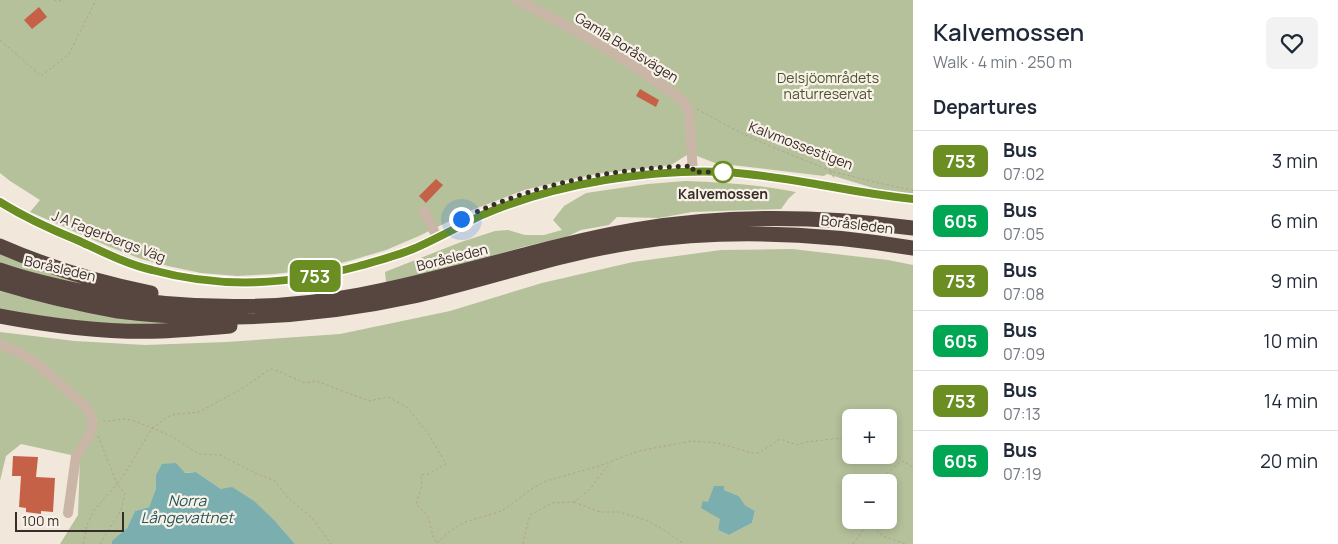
<!DOCTYPE html>
<meta charset="utf-8">
<style>
:root{--surface:#fff;--page:#f2f2f3;--text:#1f2937;--muted:#747a83;--line:#e0e1e3}
body{margin:0;font-family:Manrope,sans-serif;background:var(--page);color:var(--text);height:100vh;display:flex;flex-direction:column;font-size:19px;white-space:nowrap}
*{box-sizing:border-box;margin:0}
p{font-size:16px;color:var(--muted)}
.icon{flex:none;width:28px;height:28px;fill:none;stroke:currentColor;stroke-width:2;stroke-linecap:round;stroke-linejoin:round}
.map{position:relative;flex:1;overflow:hidden}
.sheet{display:flex;flex-direction:column;background:var(--surface);width:425px}
.sheet>*{flex:none}
.badge{padding:0 10px;border-radius:8px;font-size:18px;line-height:32px}
.controls{position:absolute;left:842px;top:409px;display:grid;gap:10px}
.controls a{display:grid;place-items:center;width:55px;height:55px;border-radius:8px;background:var(--surface);box-shadow:0 2px 8px #0003;font-size:25px}
.scale{position:absolute;left:15px;bottom:12px;width:109px;box-sizing:border-box;padding-left:5px;border:2px solid #362c28;border-top:0;font-size:14px;line-height:18px;white-space:nowrap;color:#362c28;-webkit-text-stroke:4px #f9f1e8;paint-order:stroke}
.you{position:absolute;width:25px;height:25px;margin:-12px;border:4px solid #fff;border-radius:50%;background:#1a73e8;box-shadow:0 0 0 8px #1a73e833}
.map>.badge{position:absolute;translate:-50% -50%;box-shadow:0 0 0 2px #fff}
h2{padding:0 20px;font-size:19px;line-height:45px}
.round{display:grid;place-items:center;flex:none;width:52px;height:52px;border-radius:8px;background:var(--page)}
.headline{display:flex;align-items:center;justify-content:space-between;height:85px;padding:0 20px}
h1{font-size:24px;font-weight:600;line-height:38px}
ul{padding:0;list-style:none}
li{display:flex;align-items:center;gap:15px;height:60px;padding:0 20px;border-top:1px solid var(--line)}
li div{flex:1}
li b{display:block;font-size:19px}
li em{font-style:normal}
li .badge{min-width:55px;font-weight:700;text-align:center}
main{display:flex;flex:1;min-height:0}
.map>svg:first-child{display:block}
</style>
<main>
<div class="map">
<svg width="913" height="544" viewBox="0 0 913 544">
<rect width="100%" height="100%" fill="#f2e7db"/>
<path fill="#b5c19b" fill-rule="evenodd" d="M 0,0 L 913,0 L 913,200 L 827,174 L 824,176 L 715,163 L 697,156 L 687,155 L 671,165 L 602,173 L 562,181 L 524,190 L 472,210 L 419,236 L 386,250 L 349,261 L 310,270 L 274,274 L 237,276 L 201,273 L 168,266 L 141,259 L 110,247 L 30,212 L 40,200 L 10,181 L 0,173 Z
M 685,181 C 723,182 759,185 796,192 L 789,198 L 781,209 L 692,212 L 659,218 L 617,217 L 609,225 L 581,230 L 566,237 L 523,247 L 448,268 L 386,282 L 385,272 L 461,242 L 495,231 L 508,230 L 525,235 L 544,235 L 562,230 L 553,220 L 564,206 L 586,193 L 648,184 Z
M 792,249 L 888,260 L 913,265 L 913,544 L 295,544 L 277,523 L 221,489 L 196,472 L 156,475 L 156,488 L 149,507 L 135,511 L 127,528 L 113,541 L 112,544 L 60,544 L 78,515 L 80,457 L 21,444 L 6,456 L 0,481 L 0,332 L 75,341 L 145,345 L 226,342 L 340,334 L 450,311 L 542,283 L 633,262 L 721,250 ZM 851,418 L 889,418 L 889,455 L 851,455 ZM 851,482 L 889,482 L 889,520 L 851,520 ZM 724,490 L 739,496 L 745,505 L 755,511 L 752,523 L 729,535 L 718,530 L 721,519 L 708,502 Z
M 0,252 L 123,292 L 47,277 L 0,263 Z
M 0,291 L 29,299 L 73,310 L 191,323 L 130,325 L 77,321 L 0,310 Z"/>
<path fill="#7baeaf" d="M 176,463 L 185,473 L 196,472 L 221,489 L 232,487 L 254,501 L 277,523 L 295,544 L 112,544 L 112,541 L 127,528 L 135,511 L 149,507 L 156,488 L 156,475 L 162,464 Z
M 714,486 L 724,486 L 724,490 L 739,496 L 745,505 L 755,511 L 752,523 L 729,535 L 718,530 L 720,519 L 701,508 L 703,501 L 708,502 Z"/>
<path fill="#c56146" d="M 39,7 L 47,17 L 32,29 L 24,20 Z
M 640,89 L 659,100 L 656,107 L 636,96 Z
M 436,179 L 443,185 L 426,203 L 419,196 Z
M 13,456 L 38,457 L 36,477 L 55,478 L 53,512 L 41,511 L 41,514 L 26,512 L 26,508 L 19,507 L 21,476 L 12,476 Z"/>
<g fill="none" stroke-linecap="round" stroke-linejoin="round">
<path stroke="#b6a092" stroke-width="1" stroke-dasharray="2.5 2.5" stroke-linecap="butt" d="M 55,0 L 57,2 L 62,0
M 0,40 L 41,76 L 69,54 L 96,0
M 697,109 L 741,133 L 772,147 L 834,172 L 883,184 L 913,190
M 830,171 L 834,178
M 103,421 L 110,421 L 125,419 L 135,421 L 171,436 L 199,454 L 220,455 L 257,474 L 275,481 L 287,497 L 312,518 L 331,544
M 889,445 L 902,461 L 913,467
M 881,482 L 883,477 L 901,461
M 574,502 L 600,512 L 619,512 L 646,520 L 664,530 L 684,544
M 874,520 C 875,538 891,538 905,544
M 437,543 L 450,531 L 465,522 L 502,511 L 533,488 L 546,481 L 596,467 L 639,451 L 691,441 L 718,443 L 752,453 L 759,453 L 780,439 L 797,445 L 806,442 L 851,437
M 83,544 L 87,525 L 94,510 L 117,484 L 98,436
M 100,544 L 121,510 L 125,494 L 117,484 L 124,475 L 152,428 L 171,415 L 199,412 L 243,388 L 270,369 C 280,371 280,372 289,376 C 294,379 299,379 304,383 L 316,381 L 369,401 L 388,397 L 408,408 L 429,435 L 446,464 L 428,474 L 421,475 L 422,485 L 416,504 L 428,516 L 433,536 L 437,544
M 523,544 L 525,534 L 530,515 L 552,503 L 574,502 L 590,489 L 601,474 L 611,463
M 853,544 L 870,520"/>
<path stroke="#cab6a7" stroke-width="10" d="M 517,0 C 574,28 630,61 681,99 L 687,106 L 689,116 L 693,172
M 0,202 C 26,218 53,230 81,242 C 104,252 128,264 152,270 C 222,289 289,286 359,266 C 377,261 396,256 413,249 C 437,239 459,225 482,215 C 521,198 563,187 605,180 C 644,174 685,170 724,172 C 759,174 794,180 828,186 C 856,191 885,195 913,199
M 424,211 L 437,237
M 0,344 L 18,352 L 36,363 L 73,395 L 84,405 L 90,413 L 93,424 L 88,438 L 76,456 L 68,513"/>
<path stroke="#57463f" stroke-width="15" d="M 0,246 C 48,267 100,283 151,293
M 0,270 C 29,280 60,287 90,293 C 178,309 270,312 359,295 C 452,278 542,246 635,230 C 727,214 821,216 913,228
M 0,283 C 39,295 78,304 118,311 C 142,314 167,316 192,317 C 267,319 341,312 414,296 C 488,279 560,253 635,242 C 728,228 821,233 913,248
M 0,316 C 53,326 107,333 161,331 C 184,330 207,328 230,326"/>
</g>
<g fill="none" stroke-linecap="round" stroke-linejoin="round">
<g stroke="#fff" stroke-width="11">
<path id="line" d="M 0,202 C 24,217 50,229 77,240 C 101,251 126,264 152,270 C 222,289 289,285 359,266 C 377,261 396,256 413,249 C 437,239 459,226 482,215 C 521,198 563,187 605,180 C 644,174 685,170 724,172 C 761,174 797,181 833,187 C 860,192 886,196 913,199"/>
</g>
<use href="#line" stroke="#6b8e23" stroke-width="8"/>
<path stroke="#362c28" stroke-width="5" stroke-dasharray="0 9" d="M 461,219 C 534,184 612,168 693,166 L 693,172 L 723,172"/>
</g>
<circle fill="#fff" stroke="#6b8e23" stroke-width="2.5" cx="723" cy="172" r="10"/>
<g text-anchor="middle" dominant-baseline="central" stroke-width="4.5" stroke-linejoin="round" paint-order="stroke">
<g font-size="14" fill="#362c28" stroke="#f9f1e8">
<text transform="translate(627 47) rotate(32)">Gamla Boråsvägen</text>
<text transform="translate(801 145) rotate(21)">Kalvmossestigen</text>
<text transform="translate(857 224) rotate(7)">Boråsleden</text>
<text transform="translate(109 236) rotate(21)">J A Fagerbergs Väg</text>
<text transform="translate(452 257) rotate(-14)">Boråsleden</text>
<text transform="translate(60 268) rotate(13)">Boråsleden</text>
</g>
<g font-size="14" fill="#47552c" stroke="#f9f1e8">
<text x="828" y="77">Delsjöområdets<tspan x="828" dy="16">naturreservat</tspan></text>
</g>
<g font-size="14" font-weight="bold" fill="#362c28" stroke="#f9f1e8">
<text x="723" y="193">Kalvemossen</text>
</g>
<g font-size="15" font-style="italic" fill="#1d5658" stroke="#f9f1e8">
<text x="187" y="500">Norra<tspan x="187" dy="17">Långevattnet</tspan></text>
</g>
</g>
</svg>
<div class="controls">
<a>+</a>
<a>−</a>
</div>
<div class="scale">100 m</div>
<div class="you" style="left:461px;top:219px"></div>
<b class="badge" style="left:315px;top:276px;background:#6b8e23;color:#fff">753</b>
</div>
<section class="sheet">
<div class="headline"><div><h1>Kalvemossen</h1><p>Walk · 4 min · 250 m</p></div><a class="round"><svg class="icon" aria-label="heart" viewBox="0 0 24 24"><path d="M12 20l-8-8c-3-5 5-10 8-4 3-6 11-1 8 4z"/></svg></a></div>
<h2>Departures</h2>
<ul>
<li><span class="badge" style="background:#6b8e23;color:#fff">753</span><div><b>Bus</b><p>07:02</p></div><em>3 min</em></li>
<li><span class="badge" style="background:#00a651;color:#fff">605</span><div><b>Bus</b><p>07:05</p></div><em>6 min</em></li>
<li><span class="badge" style="background:#6b8e23;color:#fff">753</span><div><b>Bus</b><p>07:08</p></div><em>9 min</em></li>
<li><span class="badge" style="background:#00a651;color:#fff">605</span><div><b>Bus</b><p>07:09</p></div><em>10 min</em></li>
<li><span class="badge" style="background:#6b8e23;color:#fff">753</span><div><b>Bus</b><p>07:13</p></div><em>14 min</em></li>
<li><span class="badge" style="background:#00a651;color:#fff">605</span><div><b>Bus</b><p>07:19</p></div><em>20 min</em></li>
</ul>
</section>
</main>
